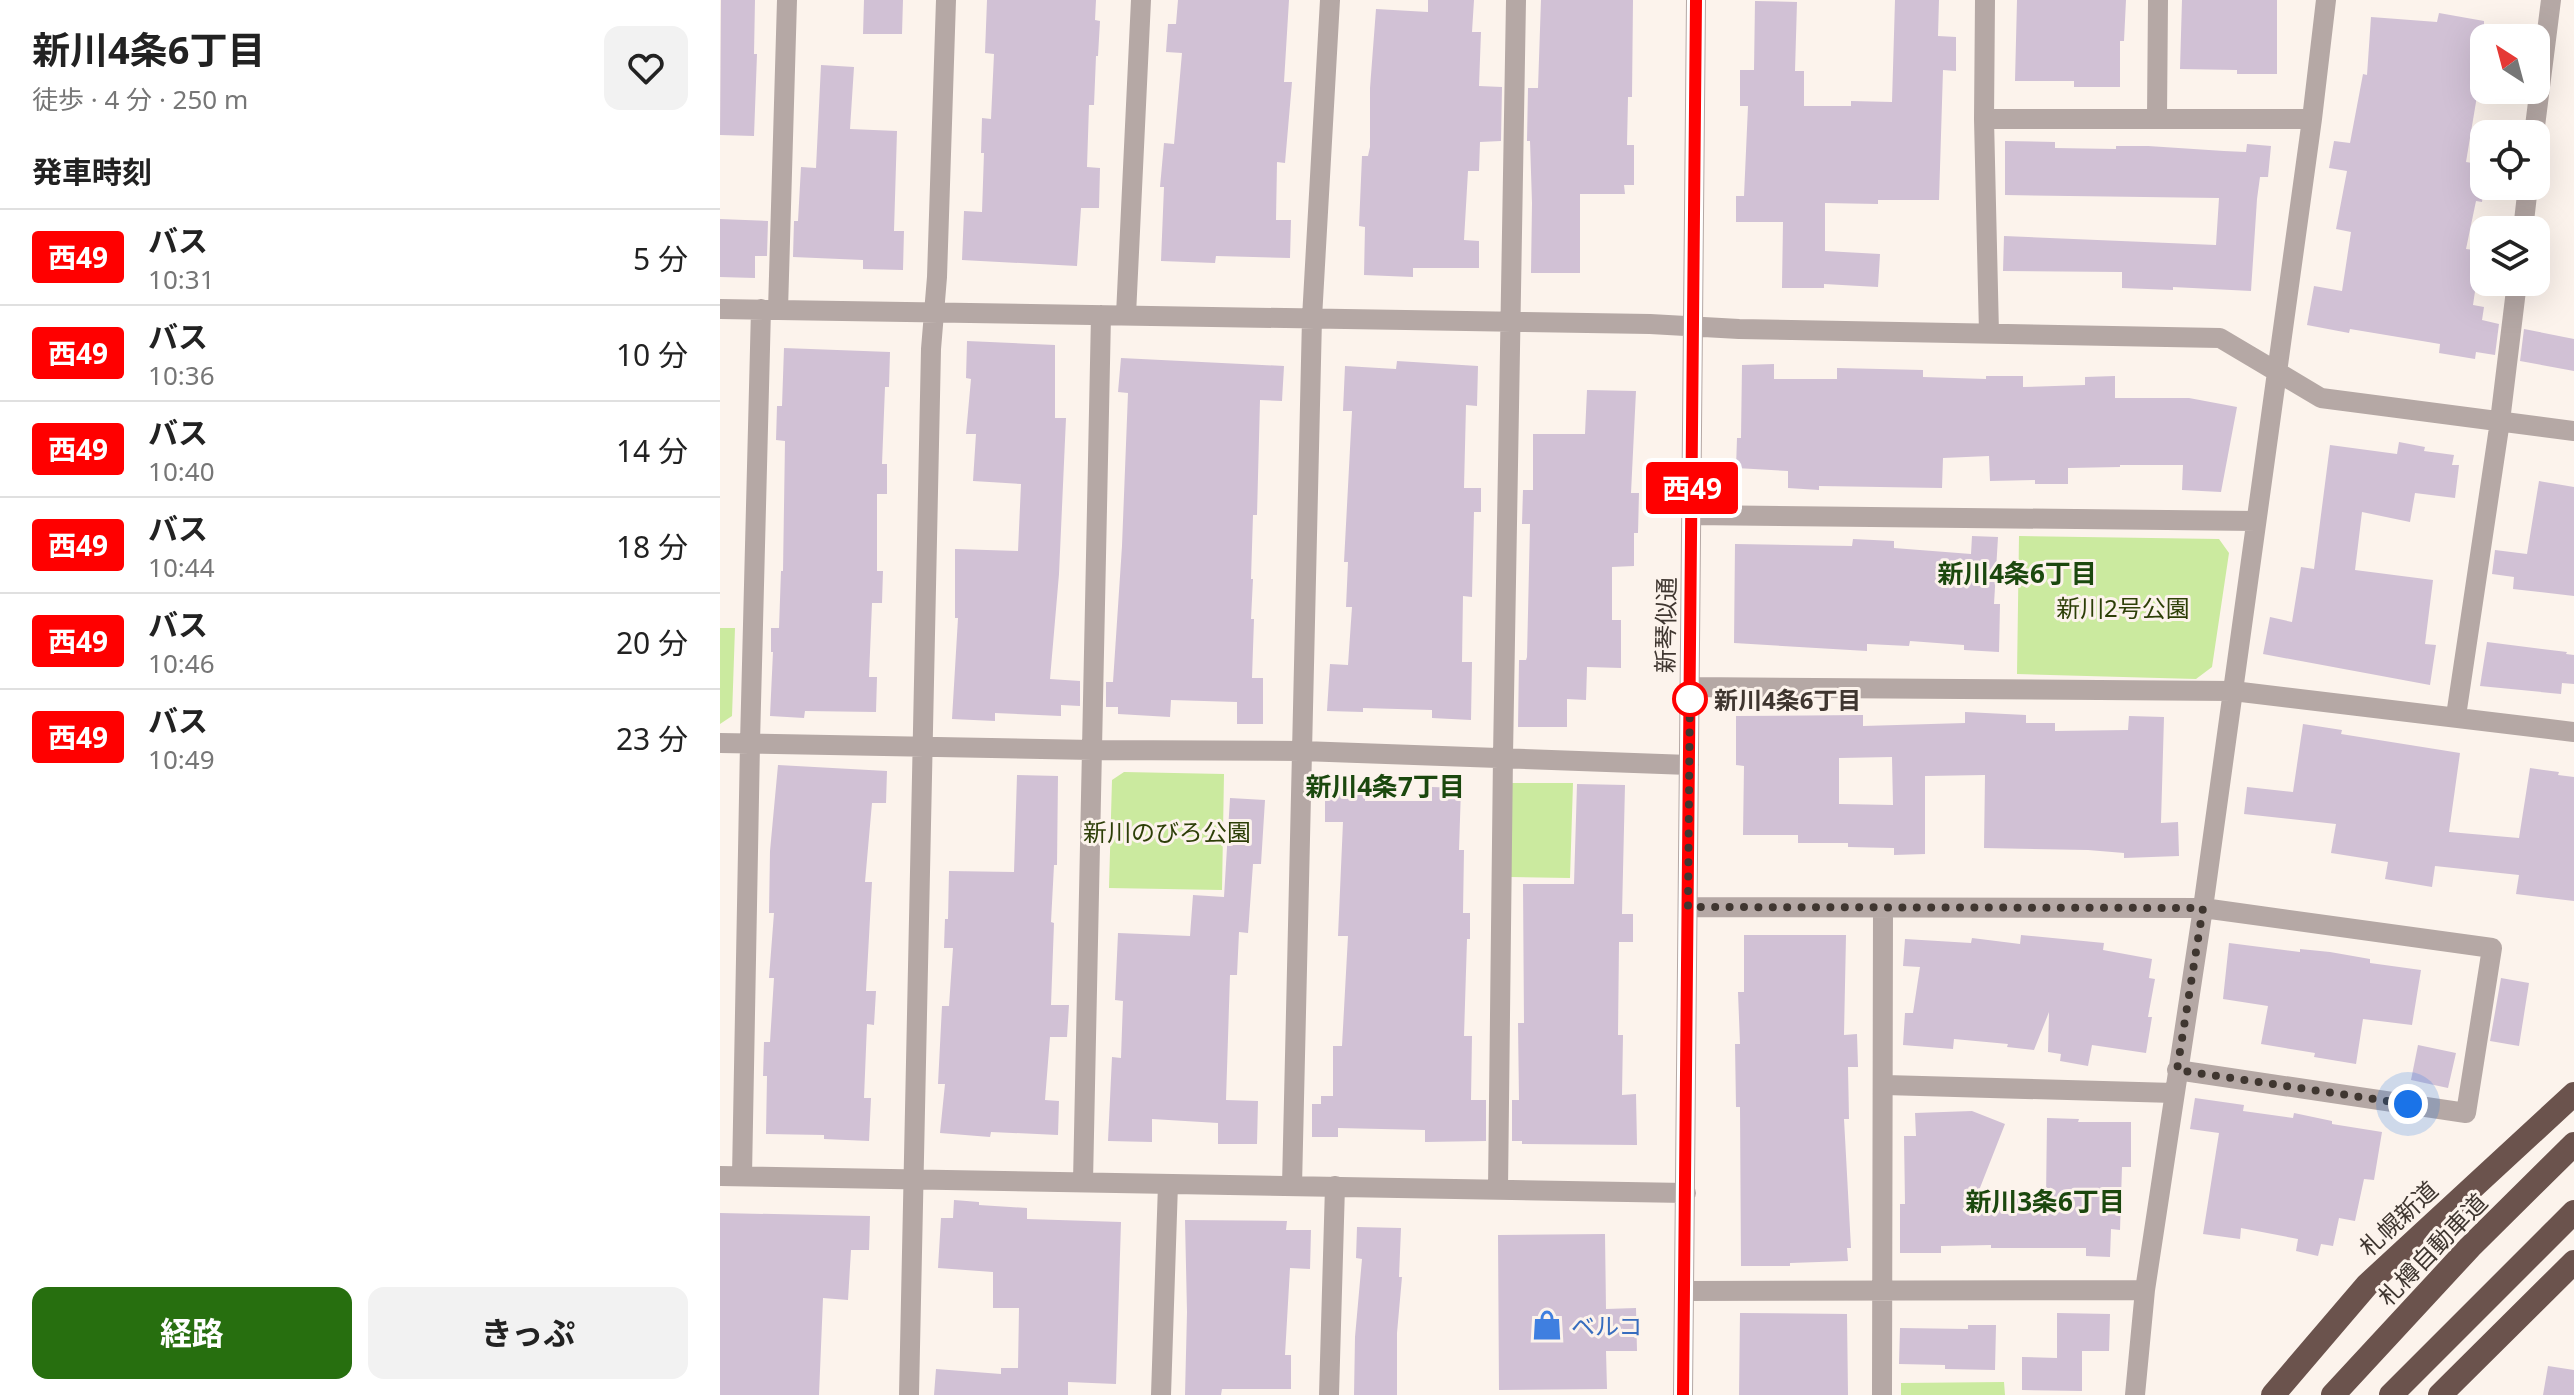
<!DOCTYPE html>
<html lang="ja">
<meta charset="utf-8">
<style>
:root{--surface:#fff;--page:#f2f2f2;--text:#222;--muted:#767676;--line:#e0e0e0;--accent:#276f0f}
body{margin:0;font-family:"Noto Sans","Noto Sans JP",sans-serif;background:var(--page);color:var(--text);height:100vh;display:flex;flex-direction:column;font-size:30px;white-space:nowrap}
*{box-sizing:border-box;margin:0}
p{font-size:26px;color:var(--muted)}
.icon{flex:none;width:44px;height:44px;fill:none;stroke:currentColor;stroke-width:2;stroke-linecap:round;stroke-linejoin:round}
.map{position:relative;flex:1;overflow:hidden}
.details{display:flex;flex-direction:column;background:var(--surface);width:720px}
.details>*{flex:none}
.badge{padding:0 16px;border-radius:6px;font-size:28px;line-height:52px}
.needle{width:52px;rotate:324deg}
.buttons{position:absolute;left:1750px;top:24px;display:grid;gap:16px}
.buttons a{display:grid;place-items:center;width:80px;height:80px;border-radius:16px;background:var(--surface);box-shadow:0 8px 32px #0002;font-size:40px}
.you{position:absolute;width:40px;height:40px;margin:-20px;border:6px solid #fff;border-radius:50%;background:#1a73e8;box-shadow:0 0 0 12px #1a73e833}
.map>.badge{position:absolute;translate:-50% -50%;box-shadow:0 0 0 4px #fff}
h2{padding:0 32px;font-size:30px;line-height:72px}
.round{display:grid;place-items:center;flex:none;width:84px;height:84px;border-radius:16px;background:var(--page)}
.headline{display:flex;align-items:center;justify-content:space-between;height:136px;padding:0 32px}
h1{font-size:38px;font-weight:700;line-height:60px}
.button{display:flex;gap:16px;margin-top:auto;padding:16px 32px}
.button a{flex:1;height:92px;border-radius:16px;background:var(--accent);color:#fff;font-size:32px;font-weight:700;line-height:92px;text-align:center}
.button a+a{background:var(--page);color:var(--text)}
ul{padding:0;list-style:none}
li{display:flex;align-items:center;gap:24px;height:96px;padding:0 32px;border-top:2px solid var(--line)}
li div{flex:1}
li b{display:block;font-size:30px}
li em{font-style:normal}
li .badge{min-width:88px;font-weight:700;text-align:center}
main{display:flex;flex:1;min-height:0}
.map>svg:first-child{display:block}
</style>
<main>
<section class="details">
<div class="headline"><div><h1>新川4条6丁目</h1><p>徒歩 · 4 分 · 250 m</p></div><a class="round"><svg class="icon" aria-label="heart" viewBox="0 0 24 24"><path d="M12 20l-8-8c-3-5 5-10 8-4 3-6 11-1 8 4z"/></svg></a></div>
<h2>発車時刻</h2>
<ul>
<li><span class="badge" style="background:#f00;color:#fff">西49</span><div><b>バス</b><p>10:31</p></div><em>5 分</em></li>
<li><span class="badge" style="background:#f00;color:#fff">西49</span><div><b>バス</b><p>10:36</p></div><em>10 分</em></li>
<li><span class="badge" style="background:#f00;color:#fff">西49</span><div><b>バス</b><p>10:40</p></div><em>14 分</em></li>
<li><span class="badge" style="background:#f00;color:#fff">西49</span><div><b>バス</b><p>10:44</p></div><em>18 分</em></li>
<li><span class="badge" style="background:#f00;color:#fff">西49</span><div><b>バス</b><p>10:46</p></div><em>20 分</em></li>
<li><span class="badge" style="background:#f00;color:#fff">西49</span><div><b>バス</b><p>10:49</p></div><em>23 分</em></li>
</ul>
<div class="button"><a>経路</a><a>きっぷ</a></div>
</section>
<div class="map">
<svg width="1854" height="1395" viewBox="0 0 1854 1395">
<rect width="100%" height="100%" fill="#fcf3ec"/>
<path fill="#cbea9f" d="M 1299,536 L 1499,539 L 1509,553 L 1492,667 L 1476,679 L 1297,674 Z
M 0,628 L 15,628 L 12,716 L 0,724 Z
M 404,772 L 504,774 L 502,890 L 389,888 L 392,780 Z
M 790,783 L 853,783 L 850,878 L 790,877 Z
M 1284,1382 L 1285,1395 L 1181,1395 L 1181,1383 Z"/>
<path fill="#d1c1d5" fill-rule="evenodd" d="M 1,0 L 35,0 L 34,54 L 37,54 L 34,136 L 0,135 Z
M 144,0 L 183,0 L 182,34 L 143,34 Z
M 267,0 L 376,0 L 375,20 L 380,21 L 378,56 L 376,56 L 374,105 L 369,105 L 367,167 L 380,168 L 379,208 L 361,208 L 357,266 L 242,260 L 244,211 L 262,212 L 264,153 L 261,153 L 262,118 L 271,119 L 274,54 L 265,53 Z
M 458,0 L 569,0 L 564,82 L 572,82 L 565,163 L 557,162 L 556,220 L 571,220 L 570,258 L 496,256 L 495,263 L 441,261 L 444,187 L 440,187 L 444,143 L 454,144 L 462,53 L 446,52 L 448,24 L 456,24 Z
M 708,0 L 754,0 L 752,32 L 761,32 L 759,86 L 782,87 L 781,141 L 760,142 L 759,171 L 748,171 L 744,240 L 759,241 L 759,268 L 693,268 L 693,277 L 644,275 L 645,227 L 639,226 L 642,156 L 648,156 L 650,147 L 650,88 L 656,9 L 708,12 Z
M 821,0 L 913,0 L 912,97 L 908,97 L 907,145 L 914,145 L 914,185 L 904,185 L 905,194 L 860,194 L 860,273 L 811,273 L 812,203 L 810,141 L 807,141 L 808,88 L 818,88 Z
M 1175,0 L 1219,0 L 1218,36 L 1236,37 L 1236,71 L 1223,70 L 1219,200 L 1158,200 L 1158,204 L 1105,203 L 1105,251 L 1160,254 L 1158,287 L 1104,284 L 1104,288 L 1062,288 L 1063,222 L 1016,222 L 1016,196 L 1024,196 L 1028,106 L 1020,106 L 1020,70 L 1034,70 L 1035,1 L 1077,2 L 1075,71 L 1084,71 L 1084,106 L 1131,106 L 1131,101 L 1172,102 Z
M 1297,0 L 1406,0 L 1404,41 L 1400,41 L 1400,87 L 1354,87 L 1354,81 L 1295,81 Z
M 1462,0 L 1557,0 L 1557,74 L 1517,74 L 1517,70 L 1460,69 Z
M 1719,13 L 1764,21 L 1764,72 L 1761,72 L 1746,162 L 1764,165 L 1764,186 L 1762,202 L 1756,201 L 1746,249 L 1761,251 L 1753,305 L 1764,307 L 1762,320 L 1779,324 L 1775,355 L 1756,352 L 1755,359 L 1719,353 L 1720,344 L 1630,329 L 1629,333 L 1587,325 L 1594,286 L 1622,291 L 1631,232 L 1616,229 L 1627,171 L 1609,168 L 1614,141 L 1630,143 L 1643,74 L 1647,75 L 1651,17 L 1717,22 Z
M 101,65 L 134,67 L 130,129 L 177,131 L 174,231 L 184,231 L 183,270 L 143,269 L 143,260 L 73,257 L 74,221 L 78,221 L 81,167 L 96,168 Z
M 1285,141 L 1335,142 L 1335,148 L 1396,149 L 1396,146 L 1428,146 L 1504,151 L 1526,152 L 1527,144 L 1551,146 L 1548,177 L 1540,177 L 1537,199 L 1531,291 L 1453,287 L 1453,290 L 1402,288 L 1402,272 L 1283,271 L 1284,236 L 1496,245 L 1499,198 L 1285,195 Z
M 0,219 L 48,221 L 47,256 L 35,256 L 35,278 L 0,277 Z
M 1804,329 L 1854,339 L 1854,371 L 1800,361 Z
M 247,341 L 335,345 L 335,418 L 346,418 L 339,574 L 330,679 L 360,681 L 360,706 L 341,705 L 341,716 L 275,713 L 275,721 L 232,719 L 238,618 L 235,618 L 235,549 L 298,551 L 301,484 L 253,481 L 256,434 L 246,434 L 251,379 L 246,378 Z
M 64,348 L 170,352 L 169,387 L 165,387 L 162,464 L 167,464 L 167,494 L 157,494 L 157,571 L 163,571 L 162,603 L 152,603 L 149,677 L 157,677 L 156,712 L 85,711 L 84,718 L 50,716 L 53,652 L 51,652 L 51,628 L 59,628 L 61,571 L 63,571 L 65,441 L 56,440 L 57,406 L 62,406 Z
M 401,358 L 564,366 L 562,401 L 540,400 L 537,515 L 533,515 L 531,579 L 533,579 L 531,619 L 534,619 L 532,678 L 543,678 L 543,724 L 517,724 L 517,702 L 451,700 L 450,717 L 398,714 L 398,707 L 386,707 L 386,682 L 393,682 L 402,546 L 408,393 L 398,392 Z
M 677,361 L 758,366 L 757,406 L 746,405 L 744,488 L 761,488 L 761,512 L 754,512 L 752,597 L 743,596 L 742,662 L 752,662 L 751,720 L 712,718 L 712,710 L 643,708 L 643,712 L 607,711 L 610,664 L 628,665 L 632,607 L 626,607 L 628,562 L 624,562 L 632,411 L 623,411 L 625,366 L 676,369 Z
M 1054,364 L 1054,379 L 1117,379 L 1117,368 L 1203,370 L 1203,377 L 1266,379 L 1266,376 L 1303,376 L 1303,387 L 1365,385 L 1365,377 L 1395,376 L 1395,398 L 1469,398 L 1517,407 L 1501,492 L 1462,490 L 1463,465 L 1400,465 L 1400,467 L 1348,468 L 1348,484 L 1315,484 L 1315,480 L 1270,481 L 1269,456 L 1223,458 L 1222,488 L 1099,486 L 1099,490 L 1068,488 L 1068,471 L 1016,468 L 1017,438 L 1021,438 L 1022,365 Z
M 867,390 L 916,391 L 911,493 L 919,493 L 918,533 L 914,533 L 914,566 L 892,567 L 892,620 L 901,620 L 901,668 L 867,667 L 866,700 L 847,699 L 847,727 L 798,727 L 799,660 L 806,660 L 807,657 L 810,524 L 802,524 L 803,490 L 813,490 L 813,434 L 865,434 Z
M 1679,442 L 1705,447 L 1704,451 L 1734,455 L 1732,465 L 1739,465 L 1735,498 L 1695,493 L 1690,522 L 1642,512 L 1635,570 L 1713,580 L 1705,644 L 1716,645 L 1710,685 L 1543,654 L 1550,617 L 1572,622 L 1581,567 L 1594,569 L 1610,445 L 1677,454 Z
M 1819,481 L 1854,487 L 1854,596 L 1793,589 L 1794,577 L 1772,574 L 1775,550 L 1807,554 Z
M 1252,536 L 1278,537 L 1274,604 L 1280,604 L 1279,652 L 1244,650 L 1244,645 L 1190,641 L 1189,646 L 1147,644 L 1147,651 L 1014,643 L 1015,544 L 1132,546 L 1133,539 L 1174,541 L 1174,548 L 1251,554 Z
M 1767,642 L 1847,652 L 1846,654 L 1854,655 L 1854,684 L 1842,683 L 1841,694 L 1760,686 Z
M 1245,712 L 1306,715 L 1306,723 L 1335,723 L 1335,731 L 1408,730 L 1409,716 L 1444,717 L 1441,823 L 1458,822 L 1459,856 L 1404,858 L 1404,853 L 1368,850 L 1264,848 L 1265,775 L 1205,776 L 1205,854 L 1174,855 L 1174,848 L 1128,847 L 1128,843 L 1078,843 L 1078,835 L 1023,835 L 1024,766 L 1016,765 L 1016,716 L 1143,715 L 1143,726 L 1245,723 ZM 1172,757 L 1173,805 L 1119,804 L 1119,758 Z
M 1583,724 L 1622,730 L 1621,734 L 1740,753 L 1729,832 L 1799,838 L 1810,768 L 1839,772 L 1838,775 L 1854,777 L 1854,901 L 1796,894 L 1799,875 L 1715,866 L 1712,887 L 1665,879 L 1668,862 L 1611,853 L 1616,824 L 1524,814 L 1527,787 L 1573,792 Z
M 58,765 L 167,771 L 166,803 L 152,803 L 145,882 L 152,882 L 146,991 L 156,991 L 154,1025 L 147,1024 L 144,1098 L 151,1098 L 149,1141 L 104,1139 L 104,1135 L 46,1134 L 47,1076 L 43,1076 L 44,1042 L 50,1042 L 54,978 L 49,978 L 54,913 L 49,913 L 50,851 Z
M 297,775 L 338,776 L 337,865 L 334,865 L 331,922 L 334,923 L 331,1005 L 349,1005 L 347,1037 L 330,1037 L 325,1100 L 339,1101 L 338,1135 L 271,1132 L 270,1137 L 220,1133 L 225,1084 L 218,1084 L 222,1006 L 229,1006 L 233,948 L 224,948 L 225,919 L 228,919 L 229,871 L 294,872 Z
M 857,784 L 905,785 L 902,914 L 913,914 L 913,942 L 899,942 L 898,1035 L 903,1035 L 902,1095 L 916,1094 L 917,1145 L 802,1144 L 802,1141 L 792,1141 L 792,1100 L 799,1100 L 798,1023 L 804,1023 L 803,884 L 854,884 Z
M 712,787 L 741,788 L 739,850 L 744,850 L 743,913 L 750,913 L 750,939 L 747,939 L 744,1036 L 752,1036 L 751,1100 L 766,1100 L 766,1141 L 705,1142 L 705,1130 L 618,1128 L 618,1137 L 592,1137 L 592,1104 L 601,1104 L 601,1096 L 613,1096 L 613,1046 L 622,1046 L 628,936 L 618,936 L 623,822 L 605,822 L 605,789 L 645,789 L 645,801 L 712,801 Z
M 510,798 L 545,800 L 541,864 L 533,864 L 528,933 L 519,932 L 517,975 L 510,975 L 506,1100 L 538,1101 L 537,1144 L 498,1144 L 498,1123 L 432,1119 L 432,1142 L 388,1141 L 392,1057 L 401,1058 L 403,1001 L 395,1000 L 398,933 L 470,936 L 473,895 L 504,897 Z
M 1024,935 L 1126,935 L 1124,1035 L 1137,1034 L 1138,1067 L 1128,1067 L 1129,1119 L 1124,1119 L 1131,1248 L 1127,1248 L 1128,1261 L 1070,1263 L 1070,1266 L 1021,1266 L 1020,1107 L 1016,1107 L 1015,1044 L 1020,1044 L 1018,992 L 1024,992 Z
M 1301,935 L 1384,943 L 1383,950 L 1432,959 L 1429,978 L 1435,979 L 1428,1017 L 1432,1017 L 1426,1053 L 1372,1045 L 1368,1066 L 1340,1061 L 1341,1054 L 1328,1052 L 1329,1012 L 1314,1050 L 1287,1047 L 1288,1044 L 1234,1039 L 1233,1049 L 1183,1045 L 1185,1013 L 1193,1013 L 1200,967 L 1183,966 L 1185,939 L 1251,943 L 1252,938 L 1300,944 Z
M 1509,943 L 1580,952 L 1580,949 L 1610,952 L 1650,959 L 1650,963 L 1701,970 L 1692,1025 L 1643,1019 L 1636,1064 L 1594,1057 L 1595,1053 L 1541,1044 L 1548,1006 L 1503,999 Z
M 1781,978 L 1809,983 L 1799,1046 L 1770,1041 Z
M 1698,1045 L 1736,1053 L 1728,1088 L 1691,1080 Z
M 1475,1098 L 1524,1105 L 1523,1111 L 1573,1118 L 1574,1113 L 1612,1121 L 1612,1124 L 1662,1132 L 1654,1180 L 1644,1179 L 1635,1221 L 1619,1218 L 1613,1246 L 1601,1244 L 1598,1256 L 1576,1251 L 1578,1239 L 1521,1228 L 1520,1239 L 1483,1234 L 1499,1133 L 1470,1129 Z
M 1252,1111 L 1285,1124 L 1256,1198 L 1326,1199 L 1327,1118 L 1359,1119 L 1358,1122 L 1411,1122 L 1411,1167 L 1402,1167 L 1400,1230 L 1391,1229 L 1390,1257 L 1366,1256 L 1366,1248 L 1271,1248 L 1271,1245 L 1221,1246 L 1221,1253 L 1180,1253 L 1180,1204 L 1185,1204 L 1184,1136 L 1196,1136 L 1195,1113 Z
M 234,1200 L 259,1202 L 259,1205 L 307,1208 L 307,1219 L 401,1222 L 396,1384 L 348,1382 L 348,1395 L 214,1395 L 216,1369 L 281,1374 L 281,1368 L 298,1368 L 299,1308 L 273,1308 L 273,1272 L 218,1268 L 221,1218 L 233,1218 Z
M 0,1213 L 150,1216 L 149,1250 L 131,1250 L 128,1300 L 103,1298 L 99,1395 L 0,1395 Z
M 465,1220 L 567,1221 L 566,1230 L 591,1230 L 590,1269 L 570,1268 L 565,1355 L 571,1355 L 571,1389 L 502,1389 L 501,1395 L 465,1395 L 467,1312 Z
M 637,1227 L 681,1228 L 679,1277 L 682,1277 L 677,1333 L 677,1395 L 634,1395 L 635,1337 L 642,1259 L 636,1258 Z
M 885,1234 L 886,1309 L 916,1308 L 917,1351 L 886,1351 L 887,1389 L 779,1390 L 778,1235 Z
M 1020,1313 L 1127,1314 L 1128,1395 L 1019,1395 Z
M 1337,1313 L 1390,1314 L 1389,1351 L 1362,1351 L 1362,1391 L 1302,1390 L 1302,1357 L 1337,1358 Z
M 1248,1325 L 1276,1325 L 1275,1370 L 1225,1369 L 1225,1365 L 1179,1364 L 1180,1328 L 1248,1329 Z
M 1828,1366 L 1854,1370 L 1854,1395 L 1823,1395 Z"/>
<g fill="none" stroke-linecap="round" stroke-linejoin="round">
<path stroke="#b5a8a5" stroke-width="20" d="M 1265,0 L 1264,119 L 1269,333
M 1437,118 L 1438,0
M 1264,119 L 1592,119
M 1814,134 L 1831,0
M 1803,230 L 1808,186
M 0,309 L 930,324 L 1019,329 L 1500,338 L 1601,398 L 1854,431
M 58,310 L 67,0
M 406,315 L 421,0
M 972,515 L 1536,521
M 970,687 L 1513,691 L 1854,732
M 1736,716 L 1780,421 L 1797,282
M 0,743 L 372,750 L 582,751 L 969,765
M 968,907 L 1483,908 L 1772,948 L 1746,1113 L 1457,1070
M 1165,1085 L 1454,1093
M 0,1176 L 966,1193
M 22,1176 L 30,743 L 41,309
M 363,1182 L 381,315
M 572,1186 L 592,318 L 610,0
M 778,1189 L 783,756 L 796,0
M 964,1291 L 1425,1290
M 189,1395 L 211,349 L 217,277 L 226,0
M 441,1395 L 448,1184
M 609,1395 L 615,1186
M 963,1395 L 976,0
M 1162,1395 L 1163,908
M 1415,1395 L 1425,1290 L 1483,908 L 1592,119 L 1606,0"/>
<path stroke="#6b534d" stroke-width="24" d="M 1553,1395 L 1647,1285 L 1854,1094
M 1613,1395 L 1750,1247 L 1854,1144
M 1671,1395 L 1854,1212
M 1720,1395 L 1854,1262"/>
</g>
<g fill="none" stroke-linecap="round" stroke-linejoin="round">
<g stroke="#fff" stroke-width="18">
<path id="line" d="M 963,1395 L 976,0"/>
</g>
<use href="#line" stroke="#f00" stroke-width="12"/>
<path stroke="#3f3630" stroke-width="8" stroke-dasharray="0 14.4" d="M 970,699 L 970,687 L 968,907 L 1483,908 L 1457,1070 L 1688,1104"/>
</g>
<defs>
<g id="shop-bare" transform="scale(2.4)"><path d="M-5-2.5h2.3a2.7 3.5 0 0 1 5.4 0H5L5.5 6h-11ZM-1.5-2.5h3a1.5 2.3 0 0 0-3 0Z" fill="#3f7fe0" stroke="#fcf3ec" stroke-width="2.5" paint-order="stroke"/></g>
</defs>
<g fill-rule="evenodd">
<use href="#shop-bare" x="827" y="1325"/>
</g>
<circle fill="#fff" stroke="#f00" stroke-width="4" cx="970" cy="699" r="16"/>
<g text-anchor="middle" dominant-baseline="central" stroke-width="6" stroke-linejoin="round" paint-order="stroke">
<g font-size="24" fill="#2d3f07" stroke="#fcf3ec">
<text x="1403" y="607">新川2号公園</text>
<text x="447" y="831">新川のびろ公園</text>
</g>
<g font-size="24" fill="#3f3630" stroke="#fcf3ec">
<text transform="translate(945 625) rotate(-89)">新琴似通</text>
<text transform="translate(1678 1218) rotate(-43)">札幌新道</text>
<text transform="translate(1712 1249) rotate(-46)">札樽自動車道</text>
</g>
<g font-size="24" font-weight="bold" fill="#3f3630" stroke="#fcf3ec" text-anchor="start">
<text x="994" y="699">新川4条6丁目</text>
</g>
<g font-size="24" fill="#366cbe" stroke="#fcf3ec" text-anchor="start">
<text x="851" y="1325">ベルコ</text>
</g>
<g font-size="26" font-weight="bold" fill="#1b480e" stroke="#fcf3ec">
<text x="1297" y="573">新川4条6丁目</text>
<text x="665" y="786">新川4条7丁目</text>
<text x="1325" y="1201">新川3条6丁目</text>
</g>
</g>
</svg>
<div class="buttons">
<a><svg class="needle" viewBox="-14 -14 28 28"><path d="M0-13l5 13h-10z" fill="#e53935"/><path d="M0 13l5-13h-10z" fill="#767676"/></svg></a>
<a><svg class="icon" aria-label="locate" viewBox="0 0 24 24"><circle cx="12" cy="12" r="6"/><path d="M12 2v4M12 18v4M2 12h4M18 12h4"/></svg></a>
<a><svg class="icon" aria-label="layers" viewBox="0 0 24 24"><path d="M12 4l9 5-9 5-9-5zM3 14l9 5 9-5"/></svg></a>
</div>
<div class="you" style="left:1688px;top:1104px"></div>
<b class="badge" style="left:972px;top:488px;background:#f00;color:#fff">西49</b>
</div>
</main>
